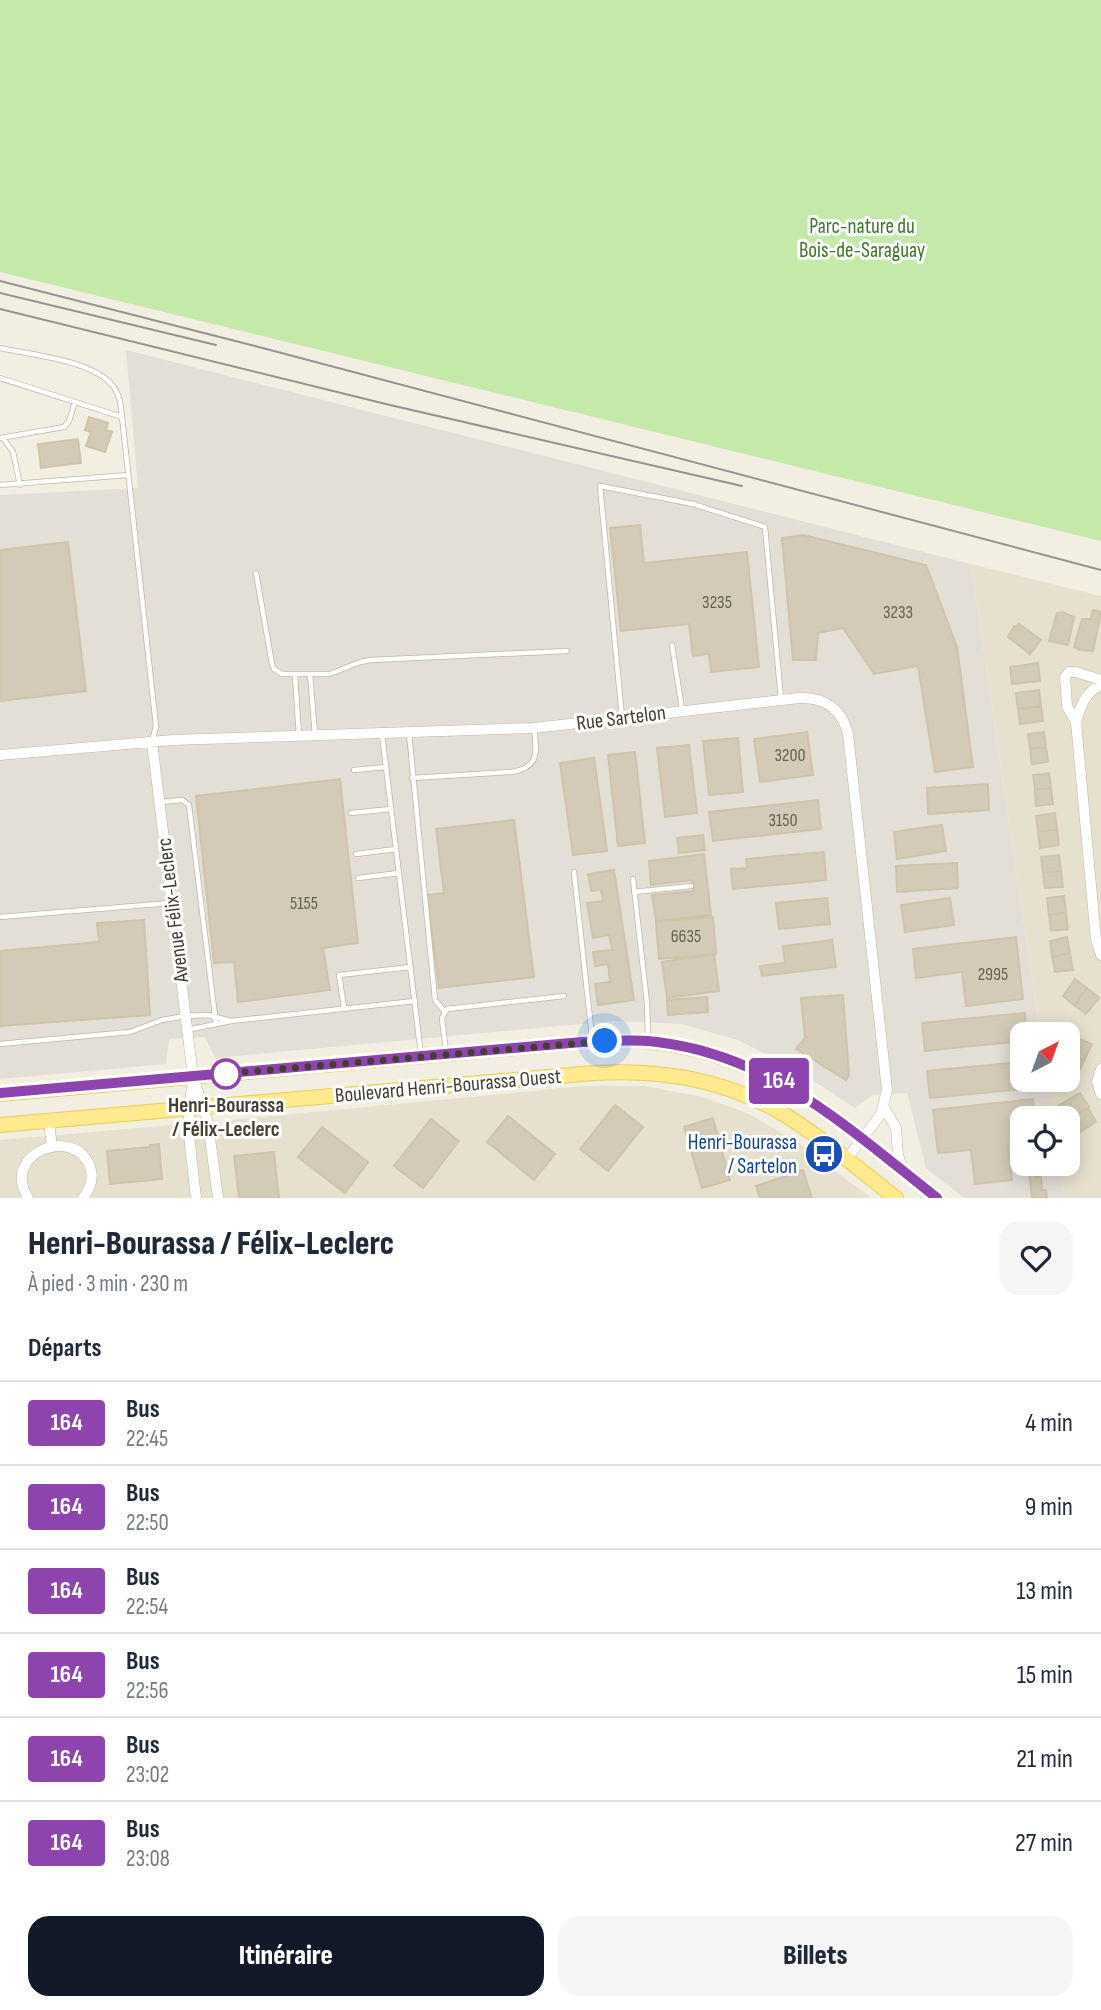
<!DOCTYPE html>
<html lang="fr">
<meta charset="utf-8">
<style>
:root{--surface:#fff;--page:#f6f6f7;--text:#1f2937;--muted:#747a83;--line:#e0e1e3;--accent:#111827}
body{margin:0;font-family:"Sofia Sans Condensed",sans-serif;background:var(--page);color:var(--text);height:100vh;display:flex;flex-direction:column;font-size:26px;white-space:nowrap}
*{box-sizing:border-box;margin:0}
p{font-size:23px;color:var(--muted)}
.icon{flex:none;width:38px;height:38px;fill:none;stroke:currentColor;stroke-width:2;stroke-linecap:round;stroke-linejoin:round}
.map{position:relative;height:1198px;overflow:hidden}
.sheet{display:flex;flex-direction:column;background:var(--surface);flex:1}
.sheet>*{flex:none}
.badge{padding:0 14px;border-radius:5px;font-size:24px;line-height:46px}
.needle{width:46px;rotate:41deg}
.tools{position:absolute;left:1010px;top:1022px;display:grid;gap:14px}
.tools a{display:grid;place-items:center;width:70px;height:70px;border-radius:14px;background:var(--surface);box-shadow:0 4px 18px #0003;font-size:35px}
.you{position:absolute;width:35px;height:35px;margin:-18px;border:5px solid #fff;border-radius:50%;background:#1a73e8;box-shadow:0 0 0 10px #1a73e833}
.map>.badge{position:absolute;translate:-50% -50%;box-shadow:0 0 0 4px #fff}
h2{padding:0 28px;font-size:26px;line-height:63px}
.round{display:grid;place-items:center;flex:none;width:74px;height:74px;border-radius:21px;background:var(--page)}
.head{display:flex;align-items:center;justify-content:space-between;height:119px;padding:0 28px}
h1{font-size:33px;font-weight:800;line-height:52px}
.cta{display:flex;gap:14px;margin-top:auto;padding:14px 28px}
.cta a{flex:1;height:80px;border-radius:21px;background:var(--accent);color:#fff;font-size:28px;font-weight:800;line-height:80px;text-align:center}
.cta a+a{background:var(--page);color:var(--text)}
ul{padding:0;list-style:none}
li{display:flex;align-items:center;gap:21px;height:84px;padding:0 28px;border-top:2px solid var(--line)}
li div{flex:1}
li b{display:block;font-size:26px}
li em{font-style:normal}
li .badge{min-width:77px;font-weight:700;text-align:center}
.map>svg:first-child{display:block}
</style>
<div class="map">
<svg width="1101" height="1198" viewBox="0 0 1101 1198">
<rect width="100%" height="100%" fill="#f2efe2"/>
<path fill="#e6e1cf" d="M 971,564 L 1101,596 L 1101,1198 L 1064,1198 L 1059,1164 L 1068,1164 L 1068,1118 L 1053,1118 L 1047,1080 L 1068,1080 L 1068,1034 L 1040,1034 Z
M 585,1086 L 645,1086 L 703,1097 L 747,1113 L 794,1140 L 871,1198 L 0,1198 L 0,1140 L 172,1125 L 177,1132 L 220,1127 L 230,1120 Z"/>
<path fill="#e3dfd7" d="M 126,350 L 971,564 L 1040,1034 L 1022,1034 L 1022,1080 L 1047,1080 L 1053,1118 L 1022,1118 L 1022,1164 L 1059,1164 L 1064,1198 L 964,1198 L 926,1168 L 907,1093 L 872,1095 L 855,1108 L 797,1070 L 738,1040 L 681,1024 L 613,1021 L 215,1058 L 205,1037 L 169,1039 L 166,1064 L 0,1079 L 0,495 L 138,488 Z"/>
<path fill="#c4e9a8" d="M 0,0 L 1101,0 L 1101,541 L 0,272 Z"/>
<path fill="#d3cbb7" stroke="#cfc4aa" stroke-width="2" d="M 89,417 L 108,423 L 106,430 L 112,432 L 105,452 L 86,446 L 91,432 L 85,430 Z
M 78,439 L 81,463 L 41,468 L 38,444 Z
M 640,525 L 644,563 L 747,552 L 759,667 L 711,672 L 709,654 L 693,656 L 689,624 L 621,631 L 610,528 Z
M 803,535 L 926,565 L 957,647 L 973,767 L 935,772 L 918,666 L 874,674 L 843,628 L 818,633 L 816,660 L 793,660 L 782,538 Z
M 68,542 L 86,691 L 0,701 L 0,550 Z
M 1093,610 L 1101,612 L 1093,651 L 1080,650 L 1074,647 L 1082,619 L 1091,619 Z
M 1062,612 L 1074,617 L 1068,645 L 1049,641 L 1057,613 Z
M 1019,624 L 1041,640 L 1030,654 L 1008,637 L 1014,626 L 1016,627 Z
M 1038,663 L 1040,681 L 1012,684 L 1010,667 Z
M 1039,690 L 1041,706 L 1018,709 L 1016,693 Z
M 1041,706 L 1043,721 L 1020,724 L 1018,709 Z
M 807,732 L 813,775 L 760,782 L 754,739 Z
M 1044,732 L 1046,747 L 1030,749 L 1028,734 Z
M 738,738 L 743,792 L 709,795 L 703,741 Z
M 689,745 L 697,813 L 665,817 L 657,748 Z
M 1046,747 L 1048,762 L 1032,764 L 1030,749 Z
M 635,752 L 645,843 L 618,846 L 608,755 Z
M 594,758 L 607,851 L 573,855 L 560,763 Z
M 1049,773 L 1051,788 L 1035,790 L 1033,775 Z
M 340,779 L 358,943 L 323,948 L 330,990 L 238,1002 L 234,962 L 214,963 L 196,796 Z
M 988,784 L 989,810 L 928,814 L 927,788 Z
M 1051,788 L 1053,804 L 1036,806 L 1035,790 Z
M 818,800 L 821,829 L 713,841 L 709,812 Z
M 1055,813 L 1057,829 L 1038,832 L 1036,816 Z
M 514,820 L 534,977 L 439,988 L 427,895 L 444,893 L 436,829 Z
M 942,825 L 946,851 L 897,859 L 894,832 Z
M 1057,829 L 1059,845 L 1040,848 L 1038,832 Z
M 703,835 L 705,850 L 679,853 L 677,838 Z
M 824,852 L 826,880 L 733,889 L 731,869 L 747,868 L 746,859 Z
M 704,854 L 711,915 L 656,921 L 652,895 L 694,891 L 692,880 L 651,885 L 649,861 Z
M 1059,855 L 1061,871 L 1043,873 L 1041,857 Z
M 957,863 L 958,888 L 897,892 L 896,866 Z
M 614,870 L 634,1000 L 598,1005 L 595,984 L 610,982 L 608,964 L 595,966 L 593,952 L 612,950 L 609,935 L 593,938 L 587,903 L 603,901 L 601,890 L 591,891 L 588,874 Z
M 1061,871 L 1063,887 L 1045,888 L 1043,873 Z
M 1064,896 L 1066,912 L 1049,915 L 1047,898 Z
M 827,898 L 830,924 L 779,929 L 776,903 Z
M 950,898 L 954,925 L 905,932 L 901,905 Z
M 1066,912 L 1068,929 L 1051,931 L 1049,915 Z
M 713,917 L 716,954 L 659,959 L 656,922 Z
M 144,920 L 150,1015 L 0,1026 L 0,951 L 99,942 L 97,923 Z
M 1016,937 L 1023,999 L 966,1006 L 962,972 L 916,978 L 913,949 Z
M 1067,937 L 1070,953 L 1052,957 L 1050,941 Z
M 832,940 L 836,967 L 762,976 L 760,966 L 785,963 L 783,946 Z
M 1070,953 L 1073,970 L 1055,972 L 1052,957 Z
M 714,954 L 719,991 L 667,998 L 662,962 Z
M 1075,979 L 1087,988 L 1074,1005 L 1063,996 Z
M 1087,988 L 1099,998 L 1086,1014 L 1074,1005 Z
M 843,995 L 849,1075 L 846,1080 L 796,1049 L 805,1038 L 801,998 Z
M 707,997 L 708,1012 L 668,1015 L 667,1000 Z
M 1025,1013 L 1026,1034 L 1022,1034 L 1022,1041 L 925,1051 L 922,1023 Z
M 1070,1035 L 1092,1044 L 1084,1061 L 1068,1053 L 1068,1040 Z
M 1068,1053 L 1084,1061 L 1076,1077 L 1068,1072 Z
M 1022,1062 L 1024,1089 L 930,1098 L 927,1071 Z
M 1080,1093 L 1089,1107 L 1068,1120 L 1059,1105 Z
M 1033,1099 L 1035,1118 L 1022,1118 L 1022,1145 L 1008,1146 L 1012,1180 L 975,1184 L 971,1150 L 938,1153 L 933,1110 Z
M 615,1105 L 643,1127 L 608,1171 L 580,1149 Z
M 1088,1108 L 1096,1122 L 1075,1135 L 1068,1120 Z
M 508,1116 L 555,1154 L 534,1180 L 487,1142 Z
M 713,1118 L 730,1180 L 702,1188 L 684,1127 Z
M 431,1119 L 459,1141 L 423,1188 L 394,1166 Z
M 322,1127 L 368,1162 L 345,1193 L 298,1157 Z
M 159,1144 L 162,1179 L 110,1184 L 107,1151 L 150,1147 L 150,1145 Z
M 274,1152 L 279,1198 L 239,1198 L 234,1156 Z
M 803,1170 L 812,1198 L 760,1198 L 756,1186 Z
M 1029,1172 L 1034,1172 L 1035,1177 L 1041,1176 L 1042,1190 L 1046,1190 L 1047,1198 L 1032,1198 Z"/>
<g fill="none" stroke-linecap="round" stroke-linejoin="round">
<g stroke="#bdb7a4" stroke-width="6">
<path id="service" d="M 0,348 C 31,355 93,360 113,386 C 120,395 121,406 122,417 L 156,726 L 152,741
M 0,378 L 122,417
M 0,438 L 64,427 L 69,421 L 75,402
M 3,438 L 13,452 L 20,485
M 0,485 L 128,475
M 256,573 L 272,664 L 274,669 L 282,674 L 330,674 L 360,662 L 371,660 L 567,651
M 672,645 L 682,709
M 310,674 L 315,735
M 295,675 L 299,736
M 622,717 L 600,486 L 693,504 L 765,527 L 781,699
M 409,733 L 435,1000 L 444,1011
M 382,734 L 421,1055
M 354,770 L 386,767
M 412,778 L 511,772 C 540,768 537,751 534,728
M 161,802 L 182,800 L 189,805 L 216,1024
M 351,813 L 391,809
M 356,854 L 396,849
M 574,872 L 592,1037
M 358,878 L 399,873
M 633,879 L 647,1003 L 648,1040
M 634,892 L 691,886
M 0,917 L 171,903
M 344,1008 L 339,975 L 411,967
M 187,1030 L 231,1021 L 415,1001
M 0,1044 L 130,1032 L 162,1020 L 185,1016 L 208,1015 L 231,1021
M 446,1052 L 442,1018 L 447,1009 L 564,996"/>
</g>
<g stroke="#bdb7a4" stroke-width="11">
<path id="minor" d="M 1101,685 C 1084,693 1081,706 1076,722 L 1096,940 L 1101,955
M 1076,722 L 1067,706 L 1065,677 L 1069,672 L 1076,672 L 1101,680
M 152,742 L 193,1077 L 208,1123 L 218,1198
M 0,755 L 173,740 L 534,728 L 799,698 C 825,697 842,709 848,734 L 887,1090 L 881,1114 L 846,1160
M 1101,1069 L 1097,1082 L 1101,1094
M 192,1084 L 188,1127 L 196,1198
M 884,1107 L 896,1128 L 898,1155 L 903,1171
M 49,1122 L 52,1147
M 28,1198 C 0,1152 75,1125 90,1167 C 94,1178 90,1189 83,1198"/>
</g>
<g stroke="#e8cd59" stroke-width="16">
<path id="primary" d="M 0,1094 L 582,1042 C 605,1041 628,1039 651,1042 C 769,1053 848,1128 937,1198
M 0,1125 L 593,1073 C 658,1069 723,1079 780,1112 C 821,1136 858,1169 896,1198"/>
</g>
<use href="#service" stroke="#fff" stroke-width="4.5"/>
<use href="#minor" stroke="#fff" stroke-width="10"/>
<use href="#primary" stroke="#ffeb8d" stroke-width="14"/>
<path stroke="#939393" stroke-width="2" d="M 0,281 L 255,346 L 1101,570
M 0,293 L 216,345
M 0,309 L 390,405 L 742,486"/>
</g>
<g fill="none" stroke-linecap="round" stroke-linejoin="round">
<g stroke="#fff" stroke-width="16">
<path id="line" d="M 0,1093 L 582,1042 C 607,1041 632,1039 657,1042 C 773,1056 849,1129 937,1198"/>
</g>
<use href="#line" stroke="#8e44ad" stroke-width="10"/>
<path stroke="#433e32" stroke-width="7" stroke-dasharray="0 12.6" d="M 226,1074 L 223,1074 L 605,1041"/>
</g>
<defs>
<g id="bus-disc" transform="scale(2.0125)"><circle r="9.5" fill="#1a4fb4" stroke="#fff"/><path d="M-5-6H5V4H4V6H2V4H-2V6H-4V4H-5ZM-3.5-4V0h7V-4ZM-3.5 1.2v1.5H-2V1.2ZM2 1.2v1.5H3.5V1.2Z" fill="#fff"/></g>
</defs>
<g fill-rule="evenodd">
<use href="#bus-disc" x="824" y="1154"/>
</g>
<circle fill="#fff" stroke="#8e44ad" stroke-width="3.5" cx="226" cy="1074" r="14"/>
<g text-anchor="middle" dominant-baseline="central" stroke-width="6" stroke-linejoin="round" paint-order="stroke">
<g font-size="18" fill="#676153">
<text x="717" y="602">3235</text>
<text x="898" y="612">3233</text>
<text x="790" y="755">3200</text>
<text x="783" y="820">3150</text>
<text x="304" y="903">5155</text>
<text x="686" y="936">6635</text>
<text x="993" y="974">2995</text>
</g>
<g font-size="21" fill="#3a7624" stroke="#fff">
<text x="862" y="226">Parc-nature du<tspan x="862" dy="24">Bois-de-Saraguay</tspan></text>
</g>
<g font-size="21" fill="#433e32" stroke="#fff">
<text transform="translate(621 718) rotate(-7)">Rue Sartelon</text>
<text transform="translate(173 910) rotate(-97)">Avenue Félix-Leclerc</text>
<text transform="translate(448 1086) rotate(-5)">Boulevard Henri-Bourassa Ouest</text>
</g>
<g font-size="21" font-weight="bold" fill="#433e32" stroke="#fff">
<text x="226" y="1105">Henri-Bourassa<tspan x="226" dy="24">/ Félix-Leclerc</tspan></text>
</g>
<g font-size="21" fill="#164399" stroke="#fff" text-anchor="end">
<text x="797" y="1142">Henri-Bourassa<tspan x="797" dy="24">/ Sartelon</tspan></text>
</g>
</g>
</svg>
<div class="tools">
<a><svg class="needle" viewBox="-14 -14 28 28"><path d="M0-13l5 13h-10z" fill="#e53935"/><path d="M0 13l5-13h-10z" fill="#747a83"/></svg></a>
<a><svg class="icon" aria-label="locate" viewBox="0 0 24 24"><circle cx="12" cy="12" r="6"/><path d="M12 2v4M12 18v4M2 12h4M18 12h4"/></svg></a>
</div>
<div class="you" style="left:605px;top:1041px"></div>
<b class="badge" style="left:779px;top:1081px;background:#8e44ad;color:#fff">164</b>
</div>
<section class="sheet">
<div class="head"><div><h1>Henri-Bourassa / Félix-Leclerc</h1><p>À pied · 3 min · 230 m</p></div><a class="round"><svg class="icon" aria-label="heart" viewBox="0 0 24 24"><path d="M12 20l-8-8c-3-5 5-10 8-4 3-6 11-1 8 4z"/></svg></a></div>
<h2>Départs</h2>
<ul>
<li><span class="badge" style="background:#8e44ad;color:#fff">164</span><div><b>Bus</b><p>22:45</p></div><em>4 min</em></li>
<li><span class="badge" style="background:#8e44ad;color:#fff">164</span><div><b>Bus</b><p>22:50</p></div><em>9 min</em></li>
<li><span class="badge" style="background:#8e44ad;color:#fff">164</span><div><b>Bus</b><p>22:54</p></div><em>13 min</em></li>
<li><span class="badge" style="background:#8e44ad;color:#fff">164</span><div><b>Bus</b><p>22:56</p></div><em>15 min</em></li>
<li><span class="badge" style="background:#8e44ad;color:#fff">164</span><div><b>Bus</b><p>23:02</p></div><em>21 min</em></li>
<li><span class="badge" style="background:#8e44ad;color:#fff">164</span><div><b>Bus</b><p>23:08</p></div><em>27 min</em></li>
</ul>
<div class="cta"><a>Itinéraire</a><a>Billets</a></div>
</section>
